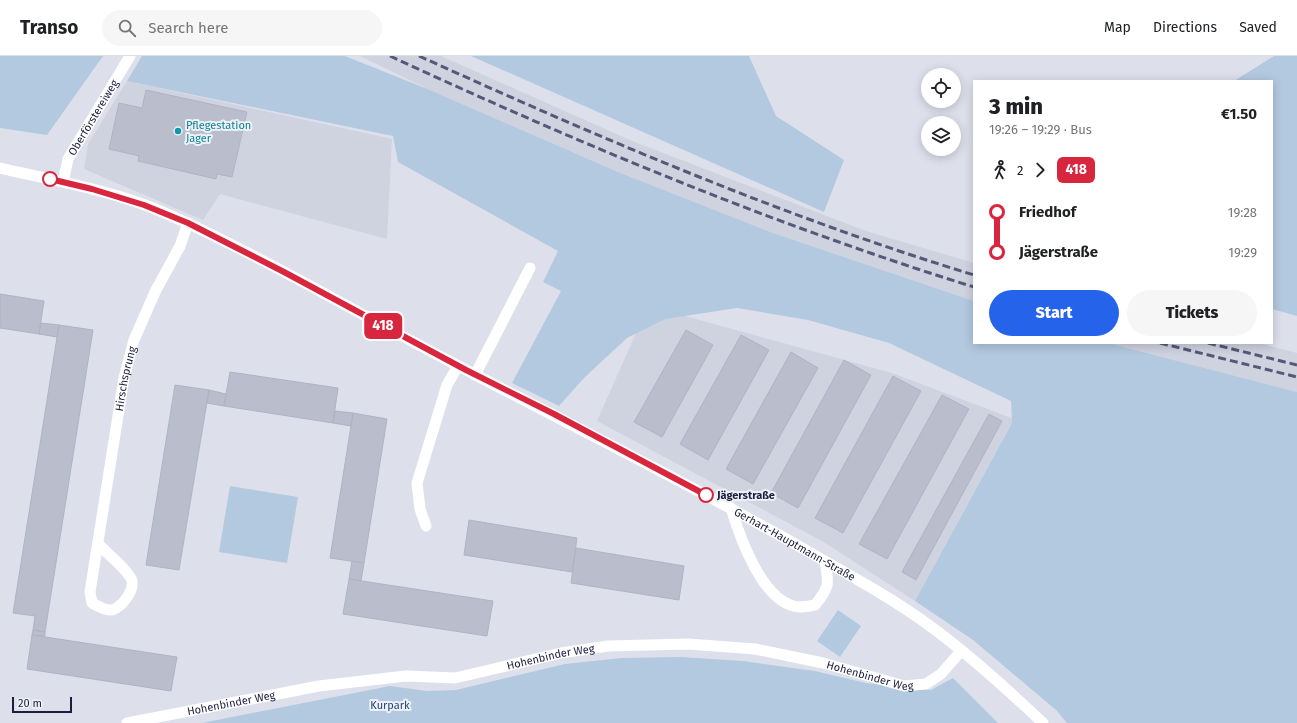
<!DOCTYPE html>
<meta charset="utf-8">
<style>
:root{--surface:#fff;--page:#f6f6f6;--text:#202124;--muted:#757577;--line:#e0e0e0;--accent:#2563eb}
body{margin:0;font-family:"Fira Sans",sans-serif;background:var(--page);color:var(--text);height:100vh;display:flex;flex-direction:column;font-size:15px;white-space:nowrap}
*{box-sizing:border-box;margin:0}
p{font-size:13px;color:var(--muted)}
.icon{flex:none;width:22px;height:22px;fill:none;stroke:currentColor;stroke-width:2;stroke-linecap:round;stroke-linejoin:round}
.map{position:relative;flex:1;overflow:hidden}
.panel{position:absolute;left:973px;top:24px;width:300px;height:264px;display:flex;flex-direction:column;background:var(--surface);border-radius:0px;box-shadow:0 2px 10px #0003}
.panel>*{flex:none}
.badge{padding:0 8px;border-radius:6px;font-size:14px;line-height:26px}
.fabs{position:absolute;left:921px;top:12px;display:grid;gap:8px}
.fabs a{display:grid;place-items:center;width:40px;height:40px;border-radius:50%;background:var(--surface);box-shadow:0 2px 10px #0003;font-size:20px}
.scale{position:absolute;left:12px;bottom:10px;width:60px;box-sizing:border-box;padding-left:4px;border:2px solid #1d1e3d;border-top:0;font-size:11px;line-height:14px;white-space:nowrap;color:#1d1e3d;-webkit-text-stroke:3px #eef1f8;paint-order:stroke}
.map>.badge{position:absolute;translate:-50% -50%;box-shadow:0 0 0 2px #fff}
.legs{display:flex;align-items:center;gap:6px;height:44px;padding:0 16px;font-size:13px}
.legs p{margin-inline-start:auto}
.head{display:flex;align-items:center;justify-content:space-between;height:68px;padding:0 16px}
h1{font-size:22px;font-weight:800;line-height:30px}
.cta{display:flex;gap:8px;margin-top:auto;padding:8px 16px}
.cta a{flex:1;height:46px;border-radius:24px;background:var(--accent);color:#fff;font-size:16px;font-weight:800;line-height:46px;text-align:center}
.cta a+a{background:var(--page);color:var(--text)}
ul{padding:0 16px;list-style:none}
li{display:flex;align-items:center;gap:14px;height:40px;font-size:15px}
li i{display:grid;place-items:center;width:6px;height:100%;margin:0 5px;background:currentColor}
li i::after{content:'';width:10px;height:10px;margin:-5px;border:3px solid;border-radius:50%;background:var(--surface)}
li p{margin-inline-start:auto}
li:first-child i{background:linear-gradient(#0000 50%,currentColor 0)}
li:last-child i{background:linear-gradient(currentColor 50%,#0000 0)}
header{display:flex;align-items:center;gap:24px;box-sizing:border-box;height:56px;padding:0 20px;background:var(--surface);border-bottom:1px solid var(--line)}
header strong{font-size:19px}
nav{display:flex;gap:22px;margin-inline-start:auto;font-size:14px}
.search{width:280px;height:36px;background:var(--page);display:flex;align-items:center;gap:10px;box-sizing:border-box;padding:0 14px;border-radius:22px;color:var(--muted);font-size:15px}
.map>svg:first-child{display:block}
</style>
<header>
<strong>Transo</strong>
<div class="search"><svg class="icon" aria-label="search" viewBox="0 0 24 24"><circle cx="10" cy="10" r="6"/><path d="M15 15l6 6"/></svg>Search here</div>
<nav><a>Map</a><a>Directions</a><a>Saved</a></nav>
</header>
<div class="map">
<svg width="1297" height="667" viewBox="0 0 1297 667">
<rect width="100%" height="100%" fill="#dde0eb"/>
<path fill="#cfd2df" d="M 360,0 L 441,0 L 632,85 L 866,175 L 974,207 L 974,245 L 773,177 L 618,116 L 430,34 Z
M 127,25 L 392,83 L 387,183 L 220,138 L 203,164 L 84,113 L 88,88 Z
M 663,254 L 892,317 L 1014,363 L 915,545 L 822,485 L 597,365 L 640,268 Z
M 1108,287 L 1258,287 L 1297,297 L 1297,336 Z"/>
<path fill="#b3c9e0" d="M 0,0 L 103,0 L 47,79 L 0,72 Z
M 142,0 L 345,0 L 430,34 L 618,116 L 773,177 L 974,245 L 974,287 L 1108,287 L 1297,336 L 1297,667 L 1067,667 L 1056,654 L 973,584 L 915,545 L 1012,367 L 1011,345 L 889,287 L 808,264 L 737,252 L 665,263 L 627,282 L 585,321 L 559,350 L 512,327 L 561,235 L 543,226 L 558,195 L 398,106 L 393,80 L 127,25 Z
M 471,0 L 749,0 L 776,60 L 844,104 L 824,156 Z
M 1274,0 L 1297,0 L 1297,260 L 1272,253 L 1272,25 L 1234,25 Z
M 230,430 L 298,441 L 287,507 L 219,496 Z
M 838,554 L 861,570 L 840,601 L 817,585 Z
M 681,601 L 743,605 L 815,615 L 866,627 L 931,634 L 953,622 L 998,667 L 202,667 L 390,630 L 427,635 L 456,634 L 565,608 L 622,602 Z"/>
<path fill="#b9bdcc" stroke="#afb3c6" d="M 146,34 L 247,56 L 232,121 L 217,118 L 216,123 L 138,105 L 139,100 L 109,93 L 119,47 L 142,52 Z
M 0,238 L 44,245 L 39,278 L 0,272 Z
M 41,267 L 59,269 L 57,281 L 39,278 Z
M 59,269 L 93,274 L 45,576 L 33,574 L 35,560 L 13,557 Z
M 686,274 L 713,289 L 662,381 L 634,366 Z
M 741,279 L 769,294 L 708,404 L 680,388 Z
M 791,296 L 818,312 L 753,428 L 726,413 Z
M 844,304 L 871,319 L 798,452 L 771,437 Z
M 230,316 L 338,332 L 333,367 L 224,350 Z
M 893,320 L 921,335 L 843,477 L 815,462 Z
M 175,329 L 209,334 L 179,514 L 146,509 Z
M 209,334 L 226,338 L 224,350 L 207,347 Z
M 942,339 L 969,353 L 887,503 L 859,488 Z
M 335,355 L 353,357 L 351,370 L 333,367 Z
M 353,357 L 387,363 L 364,507 L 330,502 Z
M 989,358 L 1002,365 L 916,524 L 902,516 Z
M 469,464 L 577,482 L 572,516 L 464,499 Z
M 576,492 L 684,510 L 679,544 L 571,527 Z
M 352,505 L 364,507 L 361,525 L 349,523 Z
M 349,523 L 493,545 L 487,580 L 343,558 Z
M 33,574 L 45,576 L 45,580 L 32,579 Z
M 32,579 L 177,601 L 171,635 L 27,613 Z"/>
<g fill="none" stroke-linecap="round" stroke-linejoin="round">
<g stroke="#fff" stroke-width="11">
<path d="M 475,319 L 530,212"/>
<path d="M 731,452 C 740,482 763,548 799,551 C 804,551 810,550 815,549 C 830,531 829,528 825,506"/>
<path d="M 426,470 L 420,453 L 417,427 L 447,329 L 458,310"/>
<path id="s1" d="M 98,488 C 106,496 130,516 132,525 C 134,535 122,551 112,554 C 105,555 98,550 92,547 L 90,536 L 124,322 L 134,284 L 155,236 L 180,190 L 188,167"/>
</g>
<g stroke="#fff" stroke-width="11">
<path id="s2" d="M 0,112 C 48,123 98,132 145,149 C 180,162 214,180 248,197 C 324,236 398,279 474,318 C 582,375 691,429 797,489 C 841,515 888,539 930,570 C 970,599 1007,633 1043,667"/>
<path id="s3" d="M 63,126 L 68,103 L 130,0"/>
<path id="s4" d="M 127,667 L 319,630 L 406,620 L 455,622 L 561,597 L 608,590 L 688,588 L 755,593 L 823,607 L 904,630 L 926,628 L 941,618 L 961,595"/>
</g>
<path stroke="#575879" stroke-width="3" stroke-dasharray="8 4" stroke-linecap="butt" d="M 390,0 C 580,88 774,169 974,231
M 419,0 C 600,82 784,161 974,219
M 1160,287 L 1297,321
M 1208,287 L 1297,309"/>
</g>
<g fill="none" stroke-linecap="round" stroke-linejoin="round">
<g stroke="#fff" stroke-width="9">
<path id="line-1" d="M 50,123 L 92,133 L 144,149 L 188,167 L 284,216 L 466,314 L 554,358 L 706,439"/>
</g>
<use href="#line-1" stroke="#d7263d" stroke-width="6"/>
</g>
<circle fill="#0f9aa8" stroke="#eef1f8" stroke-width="1.5" cx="178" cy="75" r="4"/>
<g fill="#fff" stroke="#d7263d" stroke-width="2">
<circle cx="50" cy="123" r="7"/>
<circle cx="706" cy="439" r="7"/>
</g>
<g text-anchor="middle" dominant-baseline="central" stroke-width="4" stroke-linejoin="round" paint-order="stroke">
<g font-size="11" fill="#1d1e3d" stroke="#eef1f8">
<text stroke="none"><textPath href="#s3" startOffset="72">Oberförstereiweg</textPath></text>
<text stroke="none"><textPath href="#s1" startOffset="337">Hirschsprung</textPath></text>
<text stroke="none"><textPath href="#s2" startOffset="883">Gerhart-Hauptmann-Straße</textPath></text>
<text stroke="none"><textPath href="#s4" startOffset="430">Hohenbinder Weg</textPath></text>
<text stroke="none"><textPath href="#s4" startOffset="754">Hohenbinder Weg</textPath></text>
<text stroke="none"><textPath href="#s4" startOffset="106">Hohenbinder Weg</textPath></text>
</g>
<g font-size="11" fill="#0d838f" stroke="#eef1f8" text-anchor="start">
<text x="186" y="69">Pflegestation<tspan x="186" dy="13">Jager</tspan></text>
</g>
<g font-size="11" font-weight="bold" fill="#1d1e3d" stroke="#eef1f8" text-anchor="start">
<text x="717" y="439">Jägerstraße</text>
</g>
<g font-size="11" fill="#234378" stroke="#eef1f8">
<text x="390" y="649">Kurpark</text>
</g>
</g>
</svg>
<div class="fabs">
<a><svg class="icon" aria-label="locate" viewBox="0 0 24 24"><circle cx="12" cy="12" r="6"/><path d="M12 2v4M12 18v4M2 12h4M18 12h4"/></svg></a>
<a><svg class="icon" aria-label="layers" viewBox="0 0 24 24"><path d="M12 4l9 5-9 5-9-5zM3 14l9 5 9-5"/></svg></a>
</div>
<div class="scale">20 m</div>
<b class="badge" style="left:383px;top:270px;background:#d7263d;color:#fff">418</b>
<section class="panel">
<div class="head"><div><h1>3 min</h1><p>19:26 – 19:29 · Bus</p></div><b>€1.50</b></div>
<div class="legs"><svg class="icon" aria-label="walk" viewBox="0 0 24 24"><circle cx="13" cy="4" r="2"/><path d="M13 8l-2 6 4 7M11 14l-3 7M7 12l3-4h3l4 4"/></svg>2<svg class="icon" aria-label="forward" viewBox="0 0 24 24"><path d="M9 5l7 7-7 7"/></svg><b class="badge" style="background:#d7263d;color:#fff">418</b></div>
<ul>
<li><i style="color:#d7263d"></i><b>Friedhof</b><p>19:28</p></li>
<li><i style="color:#d7263d"></i><b>Jägerstraße</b><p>19:29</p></li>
</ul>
<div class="cta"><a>Start</a><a>Tickets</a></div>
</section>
</div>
